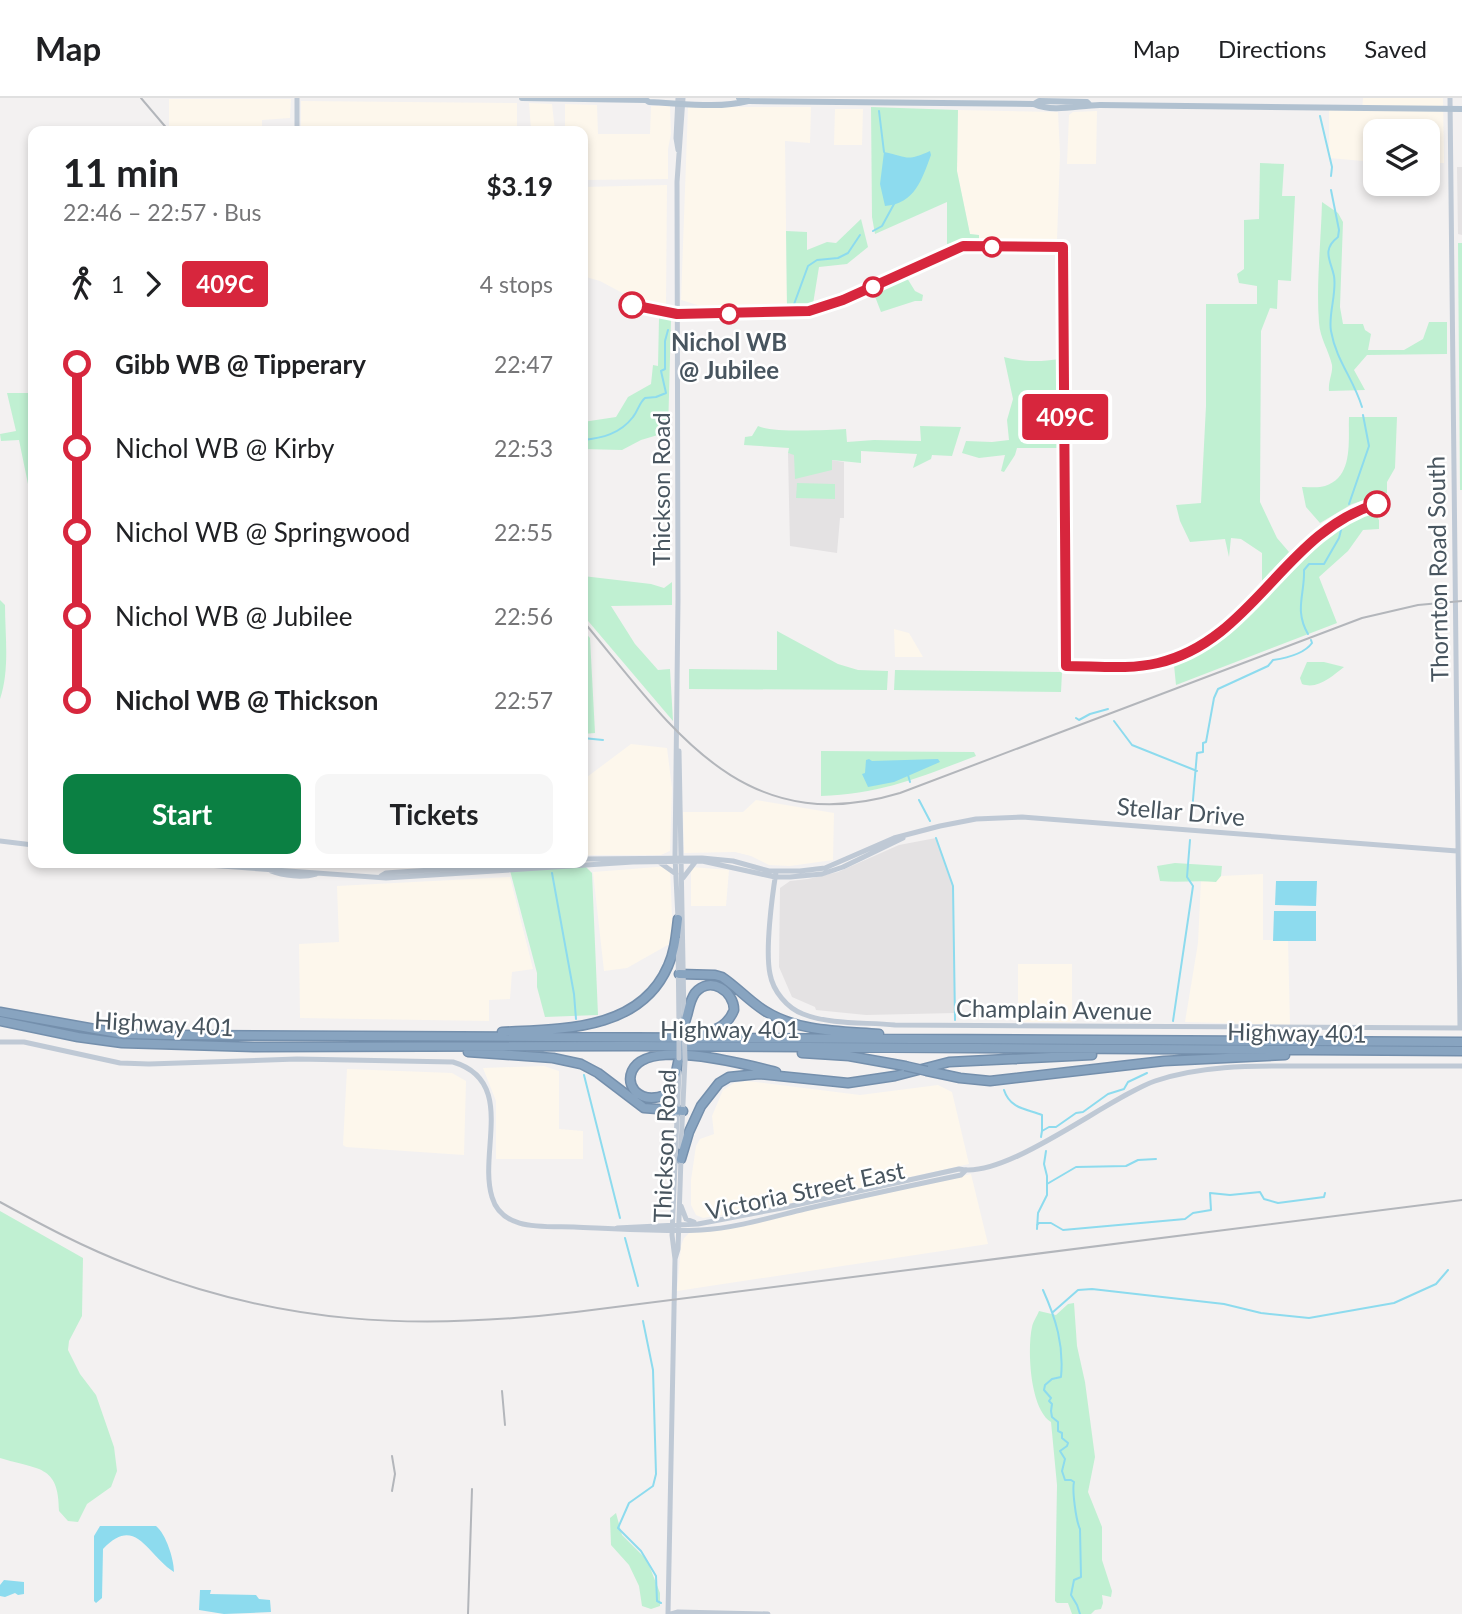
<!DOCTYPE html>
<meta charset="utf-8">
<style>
:root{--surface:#fff;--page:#f6f6f6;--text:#202124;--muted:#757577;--line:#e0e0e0;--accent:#0b8043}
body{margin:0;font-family:Lato,sans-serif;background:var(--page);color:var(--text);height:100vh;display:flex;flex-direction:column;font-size:26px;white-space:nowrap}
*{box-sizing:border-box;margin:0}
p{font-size:23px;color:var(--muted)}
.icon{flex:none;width:38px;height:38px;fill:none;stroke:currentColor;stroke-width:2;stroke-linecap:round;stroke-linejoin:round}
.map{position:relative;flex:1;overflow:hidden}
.panel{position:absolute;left:28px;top:28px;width:560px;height:742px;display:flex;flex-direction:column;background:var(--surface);border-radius:14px;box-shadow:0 4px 10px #0003}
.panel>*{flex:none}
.badge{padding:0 14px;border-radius:5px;font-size:24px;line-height:46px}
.fabs{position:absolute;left:1363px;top:21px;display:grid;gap:14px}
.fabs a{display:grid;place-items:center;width:77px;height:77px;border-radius:14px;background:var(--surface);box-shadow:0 4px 10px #0003;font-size:35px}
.map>.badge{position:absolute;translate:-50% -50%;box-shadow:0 0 0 4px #fff}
.legs{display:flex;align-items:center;gap:10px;height:77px;padding:0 35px;font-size:23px}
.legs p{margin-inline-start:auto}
.headline{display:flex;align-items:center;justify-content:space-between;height:119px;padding:0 35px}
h1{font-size:38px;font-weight:700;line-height:52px}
.action{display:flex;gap:14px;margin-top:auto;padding:14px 35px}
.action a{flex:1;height:80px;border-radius:14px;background:var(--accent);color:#fff;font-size:28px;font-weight:700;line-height:80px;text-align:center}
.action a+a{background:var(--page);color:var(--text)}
ul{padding:0 35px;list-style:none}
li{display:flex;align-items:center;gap:24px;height:84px;font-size:26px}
li i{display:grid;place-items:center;width:10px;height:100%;margin:0 9px;background:currentColor}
li i::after{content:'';width:18px;height:18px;margin:-9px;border:5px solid;border-radius:50%;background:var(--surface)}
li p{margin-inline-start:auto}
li:first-child i{background:linear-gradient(#0000 50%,currentColor 0)}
li:last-child i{background:linear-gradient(currentColor 50%,#0000 0)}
header{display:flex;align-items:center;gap:42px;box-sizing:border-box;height:98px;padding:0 35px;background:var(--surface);border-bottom:2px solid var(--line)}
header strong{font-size:33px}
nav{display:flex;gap:38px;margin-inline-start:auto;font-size:24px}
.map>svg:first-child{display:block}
</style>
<header>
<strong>Map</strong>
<nav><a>Map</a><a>Directions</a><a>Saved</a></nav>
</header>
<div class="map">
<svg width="1462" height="1516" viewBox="0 0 1462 1516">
<rect width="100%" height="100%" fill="#f3f1f1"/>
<path fill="#fdf7ec" d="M 1363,0 L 1443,0 L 1444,65 L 1428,65 L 1428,33 L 1376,33 L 1375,64 L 1329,60 L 1329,12 L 1362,13 Z
M 169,1 L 291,1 L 290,20 L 262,22 L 262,33 L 218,33 L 218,28 L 169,28 Z
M 301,3 L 517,5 L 517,33 L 301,33 Z
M 529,5 L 552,6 L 555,33 L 531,32 Z
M 565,6 L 597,7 L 598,36 L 650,36 L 651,8 L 670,8 L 671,36 L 668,51 L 668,81 L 583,82 L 583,33 L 565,33 Z
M 688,9 L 811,9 L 810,45 L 785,43 L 787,209 L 704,209 L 681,202 Z
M 835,11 L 863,11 L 862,47 L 834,47 Z
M 958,12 L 1058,14 L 1060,56 L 1057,142 L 979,143 L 979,137 L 970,136 L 957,73 Z
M 1097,13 L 1096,66 L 1067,66 L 1069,17 L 1073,14 Z
M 667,87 L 666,207 L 643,206 L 600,183 L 586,179 L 583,89 Z
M 894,531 L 909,535 L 923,559 L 895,559 Z
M 631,646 L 667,650 L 672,690 L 670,753 L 661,757 L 583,757 L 583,682 Z
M 756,702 L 834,715 L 833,762 L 790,768 L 769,767 L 751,758 L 735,754 L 684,755 L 683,714 L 743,714 Z
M 670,768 L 673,844 L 627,870 L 604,873 L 593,774 Z
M 691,769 L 729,772 L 726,808 L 691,808 Z
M 1263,776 L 1263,842 L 1288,842 L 1290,927 L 1185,924 L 1198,845 L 1201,782 L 1221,778 Z
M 510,779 L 533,871 L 512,874 L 510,901 L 489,902 L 489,923 L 300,920 L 299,846 L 339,844 L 337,788 Z
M 1018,866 L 1072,866 L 1072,924 L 1018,924 Z
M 544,968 L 559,973 L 559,1031 L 583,1033 L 583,1061 L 496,1061 L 496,1003 L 483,970 Z
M 347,971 L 452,975 L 466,983 L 464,1057 L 346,1049 L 343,1047 Z
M 747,983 L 860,997 L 938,987 L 952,994 L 969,1066 L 783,1107 L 703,1120 L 696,1117 L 691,1107 L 691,1082 L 696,1048 L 700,1041 L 714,1036 L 712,1018 L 723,992 L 734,985 Z
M 971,1076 L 988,1146 L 677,1193 L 681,1148 L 684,1140 L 689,1135 L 857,1102 Z"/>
<path fill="#e4e2e3" d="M 1457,69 L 1462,69 L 1462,137 L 1458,136 Z
M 788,355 L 844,364 L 844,420 L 840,420 L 837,455 L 790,448 Z
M 936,740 L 953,788 L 955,915 L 866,917 L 816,912 L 815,909 L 792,899 L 779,869 L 780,790 L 790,783 L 808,781 L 838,774 L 899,747 Z"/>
<path fill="#c0f0d2" d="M 871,9 L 958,12 L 957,73 L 970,136 L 979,137 L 979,143 L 947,146 L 947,104 L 875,136 L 872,119 Z
M 1260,65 L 1284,66 L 1282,98 L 1295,98 L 1291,183 L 1278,182 L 1277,211 L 1270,210 L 1261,233 L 1260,404 L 1277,440 L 1289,454 L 1262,483 L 1262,455 L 1241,441 L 1231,440 L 1229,459 L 1225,441 L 1190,444 L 1180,423 L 1176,407 L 1201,405 L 1206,308 L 1206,206 L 1257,206 L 1257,188 L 1239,185 L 1237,176 L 1244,171 L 1244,122 L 1259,121 Z
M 1322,104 L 1338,115 L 1343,124 L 1340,209 L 1343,226 L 1363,226 L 1365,232 L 1371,236 L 1368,252 L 1404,252 L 1423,241 L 1429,224 L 1447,224 L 1447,256 L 1367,257 L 1354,272 L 1365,292 L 1329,293 C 1328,283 1333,275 1332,267 C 1329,253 1320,240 1319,225 C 1316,186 1321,144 1322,104 Z
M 861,121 L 868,149 L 847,166 L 819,169 L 813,206 L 787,209 L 786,133 L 807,134 L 807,152 L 827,144 L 836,145 Z
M 1458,145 L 1462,145 L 1462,392 L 1460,392 Z
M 907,180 L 915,193 L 923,197 L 922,203 L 915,203 L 881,214 L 874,196 Z
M 659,220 L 671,221 L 668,334 L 641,342 L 622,352 L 583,351 L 583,324 L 616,319 L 628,299 L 651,286 L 653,267 L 658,268 Z
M 1004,259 C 1023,264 1040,264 1060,261 L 1061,350 L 1017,350 L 1015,357 L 1004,374 L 1001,373 L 1005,357 L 979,360 L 962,355 L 966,343 L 992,344 L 1009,342 L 1007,322 L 1013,301 Z
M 7,295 L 33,295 L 33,386 L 28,386 L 19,342 L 1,343 L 0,336 L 16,333 Z
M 1349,319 L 1397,319 L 1395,370 L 1387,384 L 1387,395 L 1352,406 L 1320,425 L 1306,409 L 1302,389 C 1309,389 1319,390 1325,388 C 1354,379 1348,342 1349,319 Z
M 758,328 C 772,335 828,332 846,331 L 847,344 L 874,342 L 921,343 L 920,328 L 961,329 L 952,358 L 932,357 L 931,361 L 913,370 L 917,356 L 861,353 L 861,365 L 832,362 L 832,372 L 795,381 L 794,357 L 788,355 L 789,350 L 744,347 L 745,339 L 752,338 Z
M 797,385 L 835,386 L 835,401 L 796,400 Z
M 1374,412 L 1379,422 L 1379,431 L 1363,432 L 1348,453 L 1319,479 L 1337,525 L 1176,587 L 1174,567 C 1185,562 1198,557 1208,550 C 1271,509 1300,442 1374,412 Z
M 583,478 L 651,486 L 664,490 L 672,484 L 672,507 L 611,508 L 635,546 L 658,572 L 670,571 L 673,623 L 583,517 Z
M 0,502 L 5,507 C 5,538 10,571 0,601 Z
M 583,532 L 590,540 L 595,635 L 583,636 Z
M 777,533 L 838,566 L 858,572 L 888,573 L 887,592 L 689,591 L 689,571 L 777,572 Z
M 1307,564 L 1324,564 L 1344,569 C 1332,578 1318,592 1302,586 L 1300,580 Z
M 895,572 L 1062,574 L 1061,594 L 894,592 Z
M 821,653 L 974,654 L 976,658 C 921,679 881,696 821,698 Z
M 508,765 L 582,765 L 592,775 L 598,917 L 545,919 L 537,889 L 537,875 Z
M 1175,765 L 1222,768 L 1221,778 L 1216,784 C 1197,782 1179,785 1160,783 L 1157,768 Z
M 0,1113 L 83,1160 L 82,1218 L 69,1243 L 68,1252 L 80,1276 L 96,1297 L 114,1349 L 117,1373 L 111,1389 L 87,1406 L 78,1424 L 68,1423 L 59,1413 C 59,1366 38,1372 0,1360 Z
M 1074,1205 L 1077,1248 L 1085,1284 L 1095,1359 L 1088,1394 L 1102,1429 L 1102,1462 L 1112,1493 L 1111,1499 L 1102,1497 L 1103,1505 L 1101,1511 L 1095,1512 L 1091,1516 L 1072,1516 L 1068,1505 L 1057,1505 L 1055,1503 L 1057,1387 L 1051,1324 C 1030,1311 1027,1252 1032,1229 C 1033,1224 1037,1218 1039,1213 L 1056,1217 L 1068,1206 Z
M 616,1415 L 622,1437 L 647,1462 L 660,1495 L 660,1508 L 651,1511 L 642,1508 L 639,1488 L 629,1467 L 611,1447 L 610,1420 Z"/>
<path fill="#8ddbee" d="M 930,53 L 931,57 C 922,81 915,106 885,108 L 880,86 L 884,54 C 908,59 906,64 930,53 Z
M 869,661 L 872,663 L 938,661 L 940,664 L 894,684 L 868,689 L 862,676 L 865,675 L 866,662 Z
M 1276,783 L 1317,783 L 1316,808 L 1275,807 Z
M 1274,813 L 1316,813 L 1316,843 L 1273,843 Z
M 100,1428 L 156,1428 C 166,1436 174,1461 174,1474 C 147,1457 136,1416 103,1451 L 102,1500 L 96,1505 L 94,1503 L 94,1438 Z
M 4,1482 L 24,1484 L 24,1496 L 18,1497 L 15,1495 L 5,1499 L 0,1498 L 0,1487 Z
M 200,1492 L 211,1492 L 210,1496 L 256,1497 L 259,1501 L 270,1502 L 271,1514 L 224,1516 L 199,1512 Z"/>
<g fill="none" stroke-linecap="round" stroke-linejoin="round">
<path stroke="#8ddbee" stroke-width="2" d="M 879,13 L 884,54
M 1320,18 L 1332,69 L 1331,78
M 1331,92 L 1339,132 L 1338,139 C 1321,152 1331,163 1334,178 C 1337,196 1328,216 1331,233 C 1336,262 1354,282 1362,309
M 873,133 L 882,128 L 894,106
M 724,208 L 793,209 L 808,168 L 817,162 L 838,160 L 848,155 L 860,137
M 583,342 C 602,340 620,336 633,319 C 638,313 639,305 645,300 L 656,299 L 666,295 L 661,273 L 665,271 L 665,243 L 668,232
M 1349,406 L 1369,348 L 1363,317
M 1308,536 C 1294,512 1305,496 1304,472 L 1309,466 L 1324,466 L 1339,440 L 1342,428
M 1076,620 L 1079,622 L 1090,616 L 1108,611
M 1114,623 L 1132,647 L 1197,673
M 583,640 L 603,642
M 908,677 L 910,684
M 919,702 L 930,723
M 1191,725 L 1197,655 L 1203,654 L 1203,645 L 1206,644 L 1214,600 L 1218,591 L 1268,568 L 1273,562 C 1287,560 1304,556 1312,545 L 1311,542
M 936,740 L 953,788 L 955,922
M 552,775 L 574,896 L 576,921
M 1173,923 L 1193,788 L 1187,779 L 1190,742
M 584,977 L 620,1120
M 1004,992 C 1010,1011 1027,1011 1042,1017 L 1042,1033
M 1041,1039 L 1042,1033 L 1049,1029 L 1056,1029 L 1076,1015 L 1083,1014 L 1108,996 L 1124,991 L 1128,984 L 1147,975
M 1047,1086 L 1076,1069 L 1126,1068 L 1138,1062 L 1156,1061
M 1037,1127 L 1039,1125 L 1051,1125 L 1063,1132 L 1185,1121 L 1193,1115 L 1211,1112 L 1210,1095 L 1230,1097 L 1260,1094 L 1264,1101 L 1278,1105 L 1324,1099 L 1325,1095
M 1037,1131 L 1038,1115 L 1047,1097 L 1047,1078 L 1044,1066 L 1046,1053
M 625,1140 L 638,1188
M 1043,1192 C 1056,1221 1064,1247 1061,1279 L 1052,1281 L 1045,1287 L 1044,1292 L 1051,1300 L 1049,1303 L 1052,1306 L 1051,1313 L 1052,1319 L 1058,1324 L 1058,1333 L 1062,1335 L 1062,1340 L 1068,1345 L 1067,1348 L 1060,1353 L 1065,1361 L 1062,1373 L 1065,1382 L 1071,1382 L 1074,1384 C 1072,1392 1076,1423 1080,1431 L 1081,1479 L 1074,1482 L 1071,1497 L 1077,1507 L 1080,1516
M 1053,1214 L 1078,1192 L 1092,1191 L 1224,1206 L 1261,1215 L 1309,1220 L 1394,1205 L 1436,1186 L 1448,1172
M 643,1223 L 653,1272 L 656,1376 L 653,1388 L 629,1405 L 618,1430 L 641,1453 L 656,1478 L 657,1503 L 661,1505"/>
<g stroke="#748fac" stroke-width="11">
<path id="motorway" d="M 679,876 L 715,877 L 722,879 C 737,889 749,903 765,913 C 798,934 842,933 879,936
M 0,914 L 123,936 L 167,937 L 1462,944
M 0,923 L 78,939 L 122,945 L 254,949 L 633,948 L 1462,953
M 684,926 C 689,916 688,905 695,895 C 710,877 734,893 734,912 C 725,934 707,934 686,935
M 502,934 C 562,931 640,933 668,868 C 675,853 676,837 678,821
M 468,954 L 553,960 L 581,966 L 598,975 L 644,1010 L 683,1013
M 802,955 L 849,958 L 905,968
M 679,960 L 675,979 L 665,997 C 655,1001 644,1002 635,993 C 630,987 629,980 632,973 C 647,939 748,967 776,974
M 927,973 L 960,980 L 990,983 L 1164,963 L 1285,957
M 681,1061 L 689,1034 L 701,1008 L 719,985 L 729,979 L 759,976 L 848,985 L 895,978 L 949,964 L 1092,957"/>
</g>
<path stroke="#bfc9d5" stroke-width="5" d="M 297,0 L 297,33
M 678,0 L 676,40 L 678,52
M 1450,0 L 1460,930
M 679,653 L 684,919
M 0,743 L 33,747
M 583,761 L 702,760 L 733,763 L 769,773 L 800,773 L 825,770 L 894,740 L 940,728 L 976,721 L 1022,719 L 1457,753
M 659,764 L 676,776
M 179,765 L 386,780 L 633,764 L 702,763 L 775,779 L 790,779 L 822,776 L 843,769 L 903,740
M 271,773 C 283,778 303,780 316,776
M 776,774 C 772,799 765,852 770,876 C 773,893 787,910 803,916 C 831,927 865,924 895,927 L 1462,930
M 381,778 L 386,775 L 400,774 L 541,765
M 683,780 L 696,763
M 678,821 L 675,759 L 678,501 L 677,84 L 683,0
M 678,842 L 679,929
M 0,944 L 24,944 L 120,965 L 149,966 L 297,961 L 453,964 C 517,983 478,1054 492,1099 C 502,1134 546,1128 574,1129 C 617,1131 659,1134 701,1132 C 736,1130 772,1119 805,1111 C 857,1099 909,1088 961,1077 L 966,1072
M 681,1049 L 685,962
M 681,1108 L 686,1121 L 694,1124
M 617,1130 L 698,1126 L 782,1110 L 959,1071 C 1006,1082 1107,1000 1155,983 C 1203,967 1253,968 1303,968 C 1356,968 1409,968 1462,968
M 675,1161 L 678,1151 L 681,1059
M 668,1516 L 675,1161 L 672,1137 L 679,974
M 671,1516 L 678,1514 L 768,1516"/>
<path stroke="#b1c1d0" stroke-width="6" d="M 522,0 L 646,2 L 649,4 C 680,5 717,11 748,3
M 739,0 L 749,3 L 1034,6 C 1054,15 1079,7 1100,7 L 1462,11
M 1034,6 L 1039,3 L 1087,4 L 1090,7"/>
<use href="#motorway" stroke="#88a4c0" stroke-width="8"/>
<path stroke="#b3b6bb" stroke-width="2" d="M 141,0 L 169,33
M 583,523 C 671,628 741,743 900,695 L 1362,520 L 1418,507 L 1462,503
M 0,1104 C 42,1127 85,1150 130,1167 C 281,1227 416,1233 576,1214 L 1462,1102
M 502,1293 L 505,1327
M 392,1358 L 395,1376 L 392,1393
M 468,1516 L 472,1391"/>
<g stroke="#748fac" stroke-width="11" stroke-linecap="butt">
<path id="motorway-bridge" d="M 905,968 L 927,973"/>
</g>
<path stroke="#bfc9d5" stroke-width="5" d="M 679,929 L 679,960
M 684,929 L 685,962"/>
<use href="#motorway-bridge" stroke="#88a4c0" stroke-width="8"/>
</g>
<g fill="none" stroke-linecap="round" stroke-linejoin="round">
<g stroke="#fff" stroke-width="16">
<path id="line-1" d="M 632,207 L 677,216 L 809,213 L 843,202 L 963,148 L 1063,149 L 1066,568 C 1096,568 1129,572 1158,565 C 1253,543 1285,433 1377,406"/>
</g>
<use href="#line-1" stroke="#d7263d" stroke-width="10"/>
</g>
<g fill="#fff" stroke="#d7263d" stroke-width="3.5">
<circle cx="992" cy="149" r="9"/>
<circle cx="873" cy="189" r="9"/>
<circle cx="632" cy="207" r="12"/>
<circle cx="729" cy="216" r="9"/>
<circle cx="1377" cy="406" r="12"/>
</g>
<g text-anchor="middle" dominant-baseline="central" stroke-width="5" stroke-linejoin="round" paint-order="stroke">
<g font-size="24" font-weight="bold" fill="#48555f" stroke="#fff">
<text x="729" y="243">Nichol WB<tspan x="729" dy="28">@ Jubilee</tspan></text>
</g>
<g font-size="24" fill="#48555f" stroke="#fff">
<text transform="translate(660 391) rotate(-90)">Thickson Road</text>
<text transform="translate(1437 471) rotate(-91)">Thornton Road South</text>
<text transform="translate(1181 713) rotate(5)">Stellar Drive</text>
<text transform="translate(1054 911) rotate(1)">Champlain Avenue</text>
<text transform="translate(164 925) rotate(3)">Highway 401</text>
<text x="730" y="930">Highway 401</text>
<text transform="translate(1297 934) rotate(1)">Highway 401</text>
<text transform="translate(664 1048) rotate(-88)">Thickson Road</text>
<text transform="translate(805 1092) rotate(-12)">Victoria Street East</text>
</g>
</g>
</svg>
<div class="fabs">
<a><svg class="icon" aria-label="layers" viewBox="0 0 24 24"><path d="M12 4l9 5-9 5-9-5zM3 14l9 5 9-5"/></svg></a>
</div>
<b class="badge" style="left:1065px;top:319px;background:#d7263d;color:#fff">409C</b>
<section class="panel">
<div class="headline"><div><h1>11 min</h1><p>22:46 – 22:57 · Bus</p></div><b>$3.19</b></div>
<div class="legs"><svg class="icon" aria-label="walk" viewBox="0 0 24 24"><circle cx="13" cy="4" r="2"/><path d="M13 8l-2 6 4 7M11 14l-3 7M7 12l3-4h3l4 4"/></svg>1<svg class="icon" aria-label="forward" viewBox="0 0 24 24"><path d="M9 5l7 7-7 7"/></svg><b class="badge" style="background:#d7263d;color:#fff">409C</b><p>4 stops</p></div>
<ul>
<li><i style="color:#d7263d"></i><b>Gibb WB @ Tipperary</b><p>22:47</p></li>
<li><i style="color:#d7263d"></i><span>Nichol WB @ Kirby</span><p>22:53</p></li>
<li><i style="color:#d7263d"></i><span>Nichol WB @ Springwood</span><p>22:55</p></li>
<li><i style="color:#d7263d"></i><span>Nichol WB @ Jubilee</span><p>22:56</p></li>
<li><i style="color:#d7263d"></i><b>Nichol WB @ Thickson</b><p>22:57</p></li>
</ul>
<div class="action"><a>Start</a><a>Tickets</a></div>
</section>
</div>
